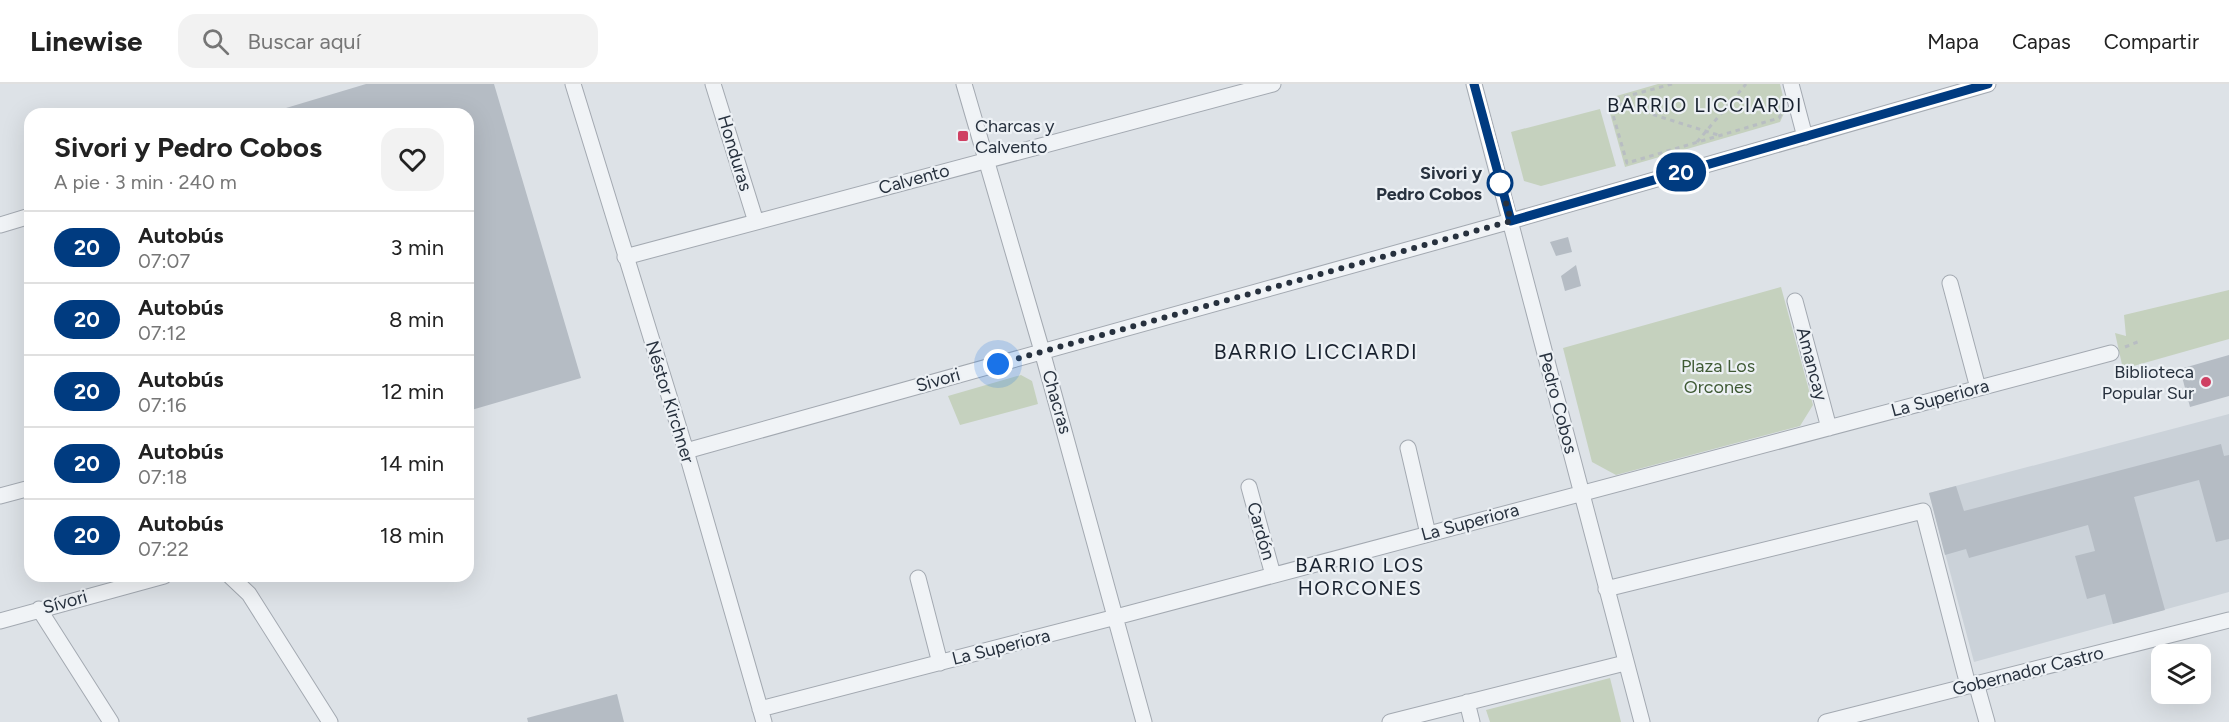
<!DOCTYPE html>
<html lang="es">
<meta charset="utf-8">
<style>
:root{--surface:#fff;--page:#f2f2f2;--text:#222;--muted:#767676;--line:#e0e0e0}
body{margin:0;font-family:Figtree,sans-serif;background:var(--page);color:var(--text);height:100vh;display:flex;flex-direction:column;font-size:22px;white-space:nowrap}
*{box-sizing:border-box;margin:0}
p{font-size:20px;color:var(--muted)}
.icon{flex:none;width:33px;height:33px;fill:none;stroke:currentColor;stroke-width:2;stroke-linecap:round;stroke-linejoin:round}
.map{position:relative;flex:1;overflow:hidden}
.sheet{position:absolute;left:24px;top:24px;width:450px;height:474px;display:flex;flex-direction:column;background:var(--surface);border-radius:18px;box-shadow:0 6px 24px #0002}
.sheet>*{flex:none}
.badge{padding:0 12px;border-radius:20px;font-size:21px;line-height:39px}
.fabs{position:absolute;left:2151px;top:560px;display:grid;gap:12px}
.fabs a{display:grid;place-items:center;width:60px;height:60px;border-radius:12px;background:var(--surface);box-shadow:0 6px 24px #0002;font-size:30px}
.you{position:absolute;width:30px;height:30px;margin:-15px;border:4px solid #fff;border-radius:50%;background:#1a73e8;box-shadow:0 0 0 9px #1a73e833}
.map>.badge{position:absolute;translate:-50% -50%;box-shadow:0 0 0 3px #fff}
.round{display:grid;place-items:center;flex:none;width:63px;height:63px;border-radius:18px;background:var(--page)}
.headline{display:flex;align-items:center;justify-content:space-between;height:102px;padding:0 30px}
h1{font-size:28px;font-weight:700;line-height:45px}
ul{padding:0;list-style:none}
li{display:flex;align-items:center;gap:18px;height:72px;padding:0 30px;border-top:2px solid var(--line)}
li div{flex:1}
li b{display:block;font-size:22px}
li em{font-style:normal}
li .badge{min-width:66px;font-weight:700;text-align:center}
header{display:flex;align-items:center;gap:36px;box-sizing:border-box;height:84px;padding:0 30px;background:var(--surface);border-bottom:2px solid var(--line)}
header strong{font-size:28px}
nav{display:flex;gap:33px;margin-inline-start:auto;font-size:21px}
.search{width:420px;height:54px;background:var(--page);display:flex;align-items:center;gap:15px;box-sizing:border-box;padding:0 21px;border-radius:18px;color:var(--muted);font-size:22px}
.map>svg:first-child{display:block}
</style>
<header>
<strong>Linewise</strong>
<div class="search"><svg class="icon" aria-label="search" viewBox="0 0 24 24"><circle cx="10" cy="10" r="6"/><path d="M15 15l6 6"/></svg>Buscar aquí</div>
<nav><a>Mapa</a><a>Capas</a><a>Compartir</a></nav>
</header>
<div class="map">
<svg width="2229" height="638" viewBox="0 0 2229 638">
<rect width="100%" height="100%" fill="#dde2e7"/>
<path fill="#cbd2d9" d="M 2229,330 L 2229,508 L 1974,578 L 1929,409 Z"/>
<path fill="#c5d1be" d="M 1658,0 L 1780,0 L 1786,25 L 1780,38 L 1625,83 L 1606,15 Z
M 1600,25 L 1616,82 L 1541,102 L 1524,97 L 1511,48 Z
M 1781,203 L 1813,321 L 1800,342 L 1616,391 L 1592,378 L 1563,264 Z
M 2229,206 L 2229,255 L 2123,285 L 2115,249 L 2126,252 L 2124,231 Z
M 1021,291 L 1032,297 L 1038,320 L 960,341 L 948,312 Z
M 1610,594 L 1621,638 L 1490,638 L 1486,626 Z"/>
<path fill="#b5bcc4" d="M 366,0 L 494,0 L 581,294 L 468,327 L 468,30 L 277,30 L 276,27 Z
M 1568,153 L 1572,168 L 1556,172 L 1550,158 Z
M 1576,181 L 1581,202 L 1565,207 L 1561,192 Z
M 2229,271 L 2229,312 L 2190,323 L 2180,285 Z
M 2221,360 L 2224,372 L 2229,371 L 2229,455 L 2216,458 L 2199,396 L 2134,413 L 2165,526 L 2113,540 L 2105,510 L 2087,515 L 2075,472 L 2095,467 L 2088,441 L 1969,474 L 1966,465 L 1945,471 L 1929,409 L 1956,402 L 1964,427 Z
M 617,610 L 624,638 L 528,638 L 527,634 Z"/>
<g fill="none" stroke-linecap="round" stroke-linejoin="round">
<g stroke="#a3a9b1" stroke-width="17">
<path id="street" d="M 573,0 L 686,367 L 764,638
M 713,0 L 756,138
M 964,0 L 1042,267 L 1144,638
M 1474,0 L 1642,638
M 1791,0 L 1805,53
M 0,141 L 30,132
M 625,173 L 1273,0
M 1950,199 L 1978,304
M 1795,217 L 1829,344
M 1408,364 L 1428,450
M 686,367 L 1511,137 L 1988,0
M 1249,403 L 1273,491
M 0,412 L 30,404
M 230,492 L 249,510 L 330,638
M 918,494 L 940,579
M 1606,505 L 1923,427 L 1968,601
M 39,525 L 111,638
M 0,537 L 164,492
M 1976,599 L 1987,638
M 1467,618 L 1472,638
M 760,625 L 1116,533 L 2111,269
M 1390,638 L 1625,579
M 1826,638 L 2229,536"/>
</g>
<path stroke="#b8bdc2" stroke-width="3" stroke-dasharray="4.5 4.5" stroke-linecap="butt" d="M 1672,0 L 1609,17 L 1627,79 L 1779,34 L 1782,28
M 1610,17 L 1718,51
M 1697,58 L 1746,0
M 2125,263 L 2140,257"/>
<use href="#street" stroke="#f0f3f6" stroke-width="15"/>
</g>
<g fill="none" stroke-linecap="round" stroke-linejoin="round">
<g stroke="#fff" stroke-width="14">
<path id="line" d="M 1474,0 L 1511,137 L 1988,0"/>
</g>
<use href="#line" stroke="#003b80" stroke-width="9"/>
<path stroke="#27313e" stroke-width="6" stroke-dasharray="0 10.8" d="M 998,280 L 1511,137 L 1500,97 L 1500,99"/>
</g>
<g fill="#cf4063" stroke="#edf1f5" stroke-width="2">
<rect x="957" y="46" width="12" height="12" rx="3"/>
<circle cx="2206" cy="298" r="6"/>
</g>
<circle fill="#fff" stroke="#003b80" stroke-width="3" cx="1500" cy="99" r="12"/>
<g text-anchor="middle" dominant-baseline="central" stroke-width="4.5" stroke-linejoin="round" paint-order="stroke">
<g font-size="18" fill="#27313e" stroke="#edf1f5" text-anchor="start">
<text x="975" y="42">Charcas y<tspan x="975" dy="21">Calvento</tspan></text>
<text x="2194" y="288" text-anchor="end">Biblioteca<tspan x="2194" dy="21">Popular Sur</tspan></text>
</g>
<g font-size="18" fill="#27313e" stroke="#edf1f5">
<text transform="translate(735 69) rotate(73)">Honduras</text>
<text transform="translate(914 95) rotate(-15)">Calvento</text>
<text transform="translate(1812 280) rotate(75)">Amancay</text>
<text transform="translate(938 296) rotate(-16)">Sivori</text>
<text transform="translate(1940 314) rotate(-15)">La Superiora</text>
<text transform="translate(670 318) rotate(73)">Néstor Kirchner</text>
<text transform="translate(1057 318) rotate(74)">Chacras</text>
<text transform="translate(1558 319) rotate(75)">Pedro Cobos</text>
<text transform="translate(1470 438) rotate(-15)">La Superiora</text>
<text transform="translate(1261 447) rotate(74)">Cardón</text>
<text transform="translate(65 518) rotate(-15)">Sívori</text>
<text transform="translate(1001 563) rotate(-14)">La Superiora</text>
<text transform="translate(2028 587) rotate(-14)">Gobernador Castro</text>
</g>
<g font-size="18" font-weight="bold" fill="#27313e" stroke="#edf1f5" text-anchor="end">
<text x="1482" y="89">Sivori y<tspan x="1482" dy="21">Pedro Cobos</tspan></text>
</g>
<g font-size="18" fill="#3f5a34" stroke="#edf1f5">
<text x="1718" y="282">Plaza Los<tspan x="1718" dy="21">Orcones</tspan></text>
</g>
<g font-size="20" letter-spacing="1.5" fill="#19222f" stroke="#edf1f5">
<text x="1705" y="21">BARRIO LICCIARDI</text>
<text x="1360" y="481">BARRIO LOS<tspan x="1360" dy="23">HORCONES</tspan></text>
</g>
<g font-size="21" letter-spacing="1.5" fill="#19222f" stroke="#edf1f5">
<text x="1316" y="267">BARRIO LICCIARDI</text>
</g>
</g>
</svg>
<div class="fabs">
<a><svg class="icon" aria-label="layers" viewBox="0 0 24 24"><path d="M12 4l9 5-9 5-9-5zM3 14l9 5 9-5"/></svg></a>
</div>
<div class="you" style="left:998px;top:280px"></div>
<b class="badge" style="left:1681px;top:88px;background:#003b80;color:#fff">20</b>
<section class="sheet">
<div class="headline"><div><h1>Sivori y Pedro Cobos</h1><p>A pie · 3 min · 240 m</p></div><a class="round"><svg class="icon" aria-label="heart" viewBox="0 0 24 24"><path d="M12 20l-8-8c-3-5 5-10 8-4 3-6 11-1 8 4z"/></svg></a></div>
<ul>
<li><span class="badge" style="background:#003b80;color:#fff">20</span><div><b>Autobús</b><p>07:07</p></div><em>3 min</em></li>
<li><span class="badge" style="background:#003b80;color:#fff">20</span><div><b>Autobús</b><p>07:12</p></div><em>8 min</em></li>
<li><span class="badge" style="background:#003b80;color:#fff">20</span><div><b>Autobús</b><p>07:16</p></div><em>12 min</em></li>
<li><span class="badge" style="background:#003b80;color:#fff">20</span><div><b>Autobús</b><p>07:18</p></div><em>14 min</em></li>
<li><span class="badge" style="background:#003b80;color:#fff">20</span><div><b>Autobús</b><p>07:22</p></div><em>18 min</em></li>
</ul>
</section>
</div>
